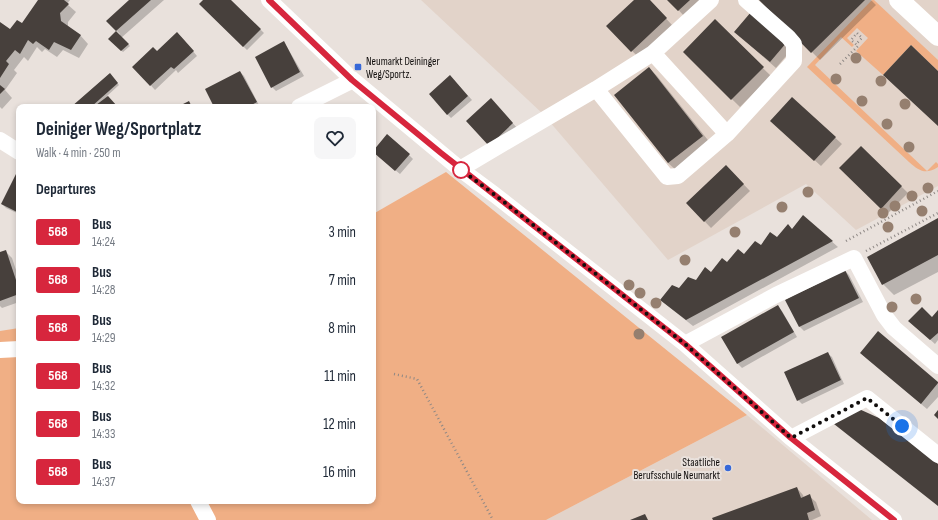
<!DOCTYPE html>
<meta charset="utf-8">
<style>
:root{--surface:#fff;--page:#f6f6f7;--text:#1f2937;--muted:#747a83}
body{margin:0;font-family:"Sofia Sans Condensed",sans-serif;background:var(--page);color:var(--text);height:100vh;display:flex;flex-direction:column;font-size:15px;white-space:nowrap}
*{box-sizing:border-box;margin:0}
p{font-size:13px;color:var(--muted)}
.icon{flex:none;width:22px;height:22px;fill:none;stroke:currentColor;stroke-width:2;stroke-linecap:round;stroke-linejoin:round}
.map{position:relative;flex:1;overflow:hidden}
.drawer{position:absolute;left:16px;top:104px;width:360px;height:400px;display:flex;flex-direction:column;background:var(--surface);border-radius:8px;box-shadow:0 2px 6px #0003}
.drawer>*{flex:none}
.badge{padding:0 8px;border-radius:3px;font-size:14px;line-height:26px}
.you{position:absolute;width:20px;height:20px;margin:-10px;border:3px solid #fff;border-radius:50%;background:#1a73e8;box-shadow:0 0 0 6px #1a73e833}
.map>.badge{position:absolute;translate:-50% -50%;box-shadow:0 0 0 2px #fff}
h2{padding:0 20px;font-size:15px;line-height:36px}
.round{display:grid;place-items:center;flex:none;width:42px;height:42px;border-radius:8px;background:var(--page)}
.summary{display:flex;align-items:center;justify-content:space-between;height:68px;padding:0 20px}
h1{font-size:19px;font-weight:700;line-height:30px}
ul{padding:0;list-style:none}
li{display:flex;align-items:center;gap:12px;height:48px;padding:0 20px}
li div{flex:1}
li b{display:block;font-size:15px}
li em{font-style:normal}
li .badge{min-width:44px;font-weight:700;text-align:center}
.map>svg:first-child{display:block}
</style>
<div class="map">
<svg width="938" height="520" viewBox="0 0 938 520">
<rect width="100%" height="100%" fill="#e9e1dc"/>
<path fill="#e2d3c9" d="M 421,0 L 938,0 L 938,186 L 856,230 L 806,184 L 668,260 L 543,114 Z
M 747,415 L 872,520 L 546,520 Z"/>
<path fill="#f0af85" d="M 872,0 L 874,0 L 938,60 L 938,71 L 911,45 L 883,75 L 856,51 L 868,38 L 857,28 L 847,38 L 854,45 L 852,47 L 841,37 L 815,65 L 927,171 L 936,162 L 938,164 L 938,167 C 926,175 919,171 909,162 L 807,67 Z
M 446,172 L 747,415 L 546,520 L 0,520 L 0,331 L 19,328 L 19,501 L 373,501 L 373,214 Z"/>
<path fill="#0003" d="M 39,0 L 70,0 L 67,4 L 76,12 L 68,22 L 68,27 L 80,35 L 88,44 L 79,58 L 63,50 L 57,57 L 45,49 L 42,52 L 37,47 L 28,61 L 24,57 L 14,70 L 17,73 L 5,90 L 12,98 L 2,109 L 0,107 L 0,24 L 10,30 L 23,24 Z
M 131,0 L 164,0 L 121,38 L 130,46 L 123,52 L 109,39 L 119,36 L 120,34 L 107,21 Z
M 204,0 L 230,0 L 264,33 L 247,50 L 200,4 Z
M 636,0 L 649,0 L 672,25 L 638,57 L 608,26 Z
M 669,0 L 703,0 L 685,17 Z
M 760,0 L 871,0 L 876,5 L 820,60 Z
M 751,14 L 792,49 L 776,68 L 742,38 Z
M 715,21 L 771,76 L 740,107 L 684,52 Z
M 181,37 L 197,56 L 178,73 L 176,70 L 155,90 L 134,67 Z
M 283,43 L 287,47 L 304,76 L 276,91 L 272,87 Z
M 649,68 L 657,76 L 711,144 L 677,171 L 668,163 L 615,95 Z
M 240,72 L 244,76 L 260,107 L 215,107 Z
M 109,74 L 119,85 L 107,96 L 117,107 L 99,107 L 97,105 L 94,107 L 72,107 Z
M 454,80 L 472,100 L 451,118 L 447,114 Z
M 792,98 L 842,144 L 821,166 L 778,127 Z
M 497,106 L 519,130 L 496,151 Z
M 861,147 L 908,193 L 887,214 L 840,168 Z
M 409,155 L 413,159 L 400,174 L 378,156 Z
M 726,166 L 750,191 L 711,228 L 687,203 Z
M 19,174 L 19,214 L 6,208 L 2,204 Z
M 803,216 L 838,247 L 693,326 L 668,306 L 662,300 L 727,264 L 793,230 Z
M 938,219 L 938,272 L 894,295 L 883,284 Z
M 6,252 L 12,258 L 19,279 L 19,302 L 2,308 L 0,306 L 0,254 Z
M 845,271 L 849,275 L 863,302 L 804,331 L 800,327 L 787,300 Z
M 778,307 L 782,311 L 797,337 L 742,368 L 738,364 L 723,338 Z
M 938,311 L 938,340 L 935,344 L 914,325 L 932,318 Z
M 827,353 L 832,357 L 844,384 L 802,404 L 798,400 Z
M 861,353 L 938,383 L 938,397 L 927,409 L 867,359 Z
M 797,488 L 803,495 L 804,498 L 809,496 L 816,502 L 821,516 L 812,520 L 714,520 Z"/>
<path fill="#47403c" d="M 38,0 L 64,0 L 69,4 L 60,13 L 61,21 L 81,35 L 71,50 L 54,42 L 49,50 L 36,41 L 33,44 L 28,40 L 20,54 L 15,50 L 6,61 L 9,64 L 0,78 L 0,22 L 10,29 L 17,20 L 22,23 Z
M 129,0 L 151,0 L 116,31 L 129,44 L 121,51 L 108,39 L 116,31 L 106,21 Z
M 203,0 L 231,0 L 261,29 L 243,47 L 199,4 Z
M 634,0 L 650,0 L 667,18 L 631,52 L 606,26 Z
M 667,0 L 690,0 L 678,11 Z
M 759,0 L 865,0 L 811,53 Z
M 751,12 L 787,42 L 770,62 L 734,32 Z
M 715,19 L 764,67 L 731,100 L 683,52 Z
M 177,32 L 194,51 L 174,69 L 171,67 L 150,86 L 132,67 L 153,47 L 157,51 Z
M 284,41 L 300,72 L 271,88 L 255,57 Z
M 911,45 L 938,71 L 938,126 L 883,75 Z
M 649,67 L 703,136 L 668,163 L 614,95 Z
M 240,71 L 257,102 L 248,107 L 214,107 L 205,89 Z
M 110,73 L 118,83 L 91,107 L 71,107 Z
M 450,75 L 468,96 L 447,115 L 429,94 Z
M 0,85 L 5,89 L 0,94 Z
M 108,96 L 117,106 L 115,107 L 98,107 L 96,105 Z
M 792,97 L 836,137 L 814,161 L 770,121 Z
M 491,98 L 513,123 L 489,146 L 466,121 Z
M 189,101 L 192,107 L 177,107 Z
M 387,134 L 410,154 L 395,171 L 373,152 L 373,151 Z
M 861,146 L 902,186 L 881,209 L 839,168 Z
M 726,165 L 744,184 L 704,222 L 686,203 Z
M 17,172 L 19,173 L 19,213 L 1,204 Z
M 803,215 L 833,241 L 686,320 L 660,300 L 672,285 L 679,288 L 688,277 L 696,280 L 705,267 L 711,272 L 722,258 L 727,262 L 738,249 L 744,254 L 755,241 L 761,245 L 770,232 L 777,237 L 788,224 L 792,229 Z
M 938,218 L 938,255 L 882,285 L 867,257 Z
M 6,250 L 19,289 L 19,294 L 0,301 L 0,252 Z
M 845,270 L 859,298 L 799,327 L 785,300 Z
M 778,305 L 794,332 L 737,364 L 721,337 Z
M 922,307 L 932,317 L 938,310 L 938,333 L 930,340 L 908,321 Z
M 878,331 L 938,382 L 938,383 L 921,404 L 860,353 Z
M 828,352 L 841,380 L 797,401 L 784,372 Z
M 859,409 L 879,418 L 938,464 L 938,506 L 834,424 Z
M 938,410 L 938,419 L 934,415 Z
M 797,487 L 801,498 L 810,494 L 815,510 L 807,513 L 809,520 L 713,520 L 712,518 Z
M 645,514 L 648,520 L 630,520 Z"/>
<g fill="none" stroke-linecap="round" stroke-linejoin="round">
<path stroke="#8e8885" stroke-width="2.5" stroke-dasharray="1 3" stroke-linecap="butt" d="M 840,64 L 858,46 L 851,40 L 857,33 L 862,38 L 856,44
M 846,241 L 938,191
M 866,251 L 938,213
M 394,374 L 417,379 L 493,520"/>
<path stroke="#fff" stroke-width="16" d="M 269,0 L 353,80 L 460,169 L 495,195 L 685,344 L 791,438 L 894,520
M 653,53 L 727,134 L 794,61 L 794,44 L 788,37 L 746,0
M 596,89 L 667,177 L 678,176 L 727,134
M 299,107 L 353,80
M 0,140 L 19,152
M 460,169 L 596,89 L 653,53 L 711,0
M 685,344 L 776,295 L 854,258 L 884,315 L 894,328 L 938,366
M 0,350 L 19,349
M 791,438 L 867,398 L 938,455
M 198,501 L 208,520"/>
<path stroke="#fff" stroke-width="20" d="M 899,0 L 938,36"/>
</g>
<g fill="#957f6f">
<circle cx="856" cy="58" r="5.5"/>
<circle cx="836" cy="79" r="5.5"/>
<circle cx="881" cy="81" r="5.5"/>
<circle cx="862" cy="101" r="5.5"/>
<circle cx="905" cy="104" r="5.5"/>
<circle cx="887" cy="124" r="5.5"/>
<circle cx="909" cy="147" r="5.5"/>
<circle cx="928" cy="188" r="5.5"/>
<circle cx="808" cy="192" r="5.5"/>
<circle cx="912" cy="196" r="5.5"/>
<circle cx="895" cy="206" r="5.5"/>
<circle cx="782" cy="207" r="5.5"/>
<circle cx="922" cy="211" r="5.5"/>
<circle cx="883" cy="213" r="5.5"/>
<circle cx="888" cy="227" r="5.5"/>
<circle cx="735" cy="232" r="5.5"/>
<circle cx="685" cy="260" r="5.5"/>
<circle cx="629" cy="285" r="5.5"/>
<circle cx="640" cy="293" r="5.5"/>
<circle cx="916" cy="299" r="5.5"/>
<circle cx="656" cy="303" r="5.5"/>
<circle cx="892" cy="307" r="5.5"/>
<circle cx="639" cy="334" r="5.5"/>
</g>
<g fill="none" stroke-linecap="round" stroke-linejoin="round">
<g stroke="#fff" stroke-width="9">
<path id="line" d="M 269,0 L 352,80 L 441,153 L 685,344 L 791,438 L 894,520"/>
</g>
<use href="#line" stroke="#d7263d" stroke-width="6"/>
<path stroke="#110e0d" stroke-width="4" stroke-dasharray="0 7.2" d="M 461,170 L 460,169 L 495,195 L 685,344 L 791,438 L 867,398 L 902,426"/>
</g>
<g fill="#3768d8" stroke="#e9e1dc" stroke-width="1.5">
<rect x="354" y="63" width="8" height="8" rx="2"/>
<circle cx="728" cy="468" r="4"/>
</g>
<circle fill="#fff" stroke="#d7263d" stroke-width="2" cx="461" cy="170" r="8"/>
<g text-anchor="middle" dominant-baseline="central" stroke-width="4" stroke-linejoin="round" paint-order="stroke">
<g font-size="11" fill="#110e0d" stroke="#e9e1dc" text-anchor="start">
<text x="366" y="61">Neumarkt Deininger<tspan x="366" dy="13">Weg/Sportz.</tspan></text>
<text x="720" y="462" text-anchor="end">Staatliche<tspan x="720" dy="13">Berufsschule Neumarkt</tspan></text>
</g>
</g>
</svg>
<div class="you" style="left:902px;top:426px"></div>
<section class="drawer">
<div class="summary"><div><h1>Deiniger Weg/Sportplatz</h1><p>Walk · 4 min · 250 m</p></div><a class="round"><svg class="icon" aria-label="heart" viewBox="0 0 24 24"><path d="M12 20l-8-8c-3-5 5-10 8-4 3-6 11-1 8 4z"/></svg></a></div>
<h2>Departures</h2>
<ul>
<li><span class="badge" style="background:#d7263d;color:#fff">568</span><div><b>Bus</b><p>14:24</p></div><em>3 min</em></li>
<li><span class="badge" style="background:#d7263d;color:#fff">568</span><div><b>Bus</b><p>14:28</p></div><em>7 min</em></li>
<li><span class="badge" style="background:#d7263d;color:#fff">568</span><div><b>Bus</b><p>14:29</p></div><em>8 min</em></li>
<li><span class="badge" style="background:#d7263d;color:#fff">568</span><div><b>Bus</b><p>14:32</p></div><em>11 min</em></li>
<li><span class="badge" style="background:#d7263d;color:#fff">568</span><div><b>Bus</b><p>14:33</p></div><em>12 min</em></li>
<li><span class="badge" style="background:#d7263d;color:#fff">568</span><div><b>Bus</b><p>14:37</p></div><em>16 min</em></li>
</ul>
</section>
</div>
